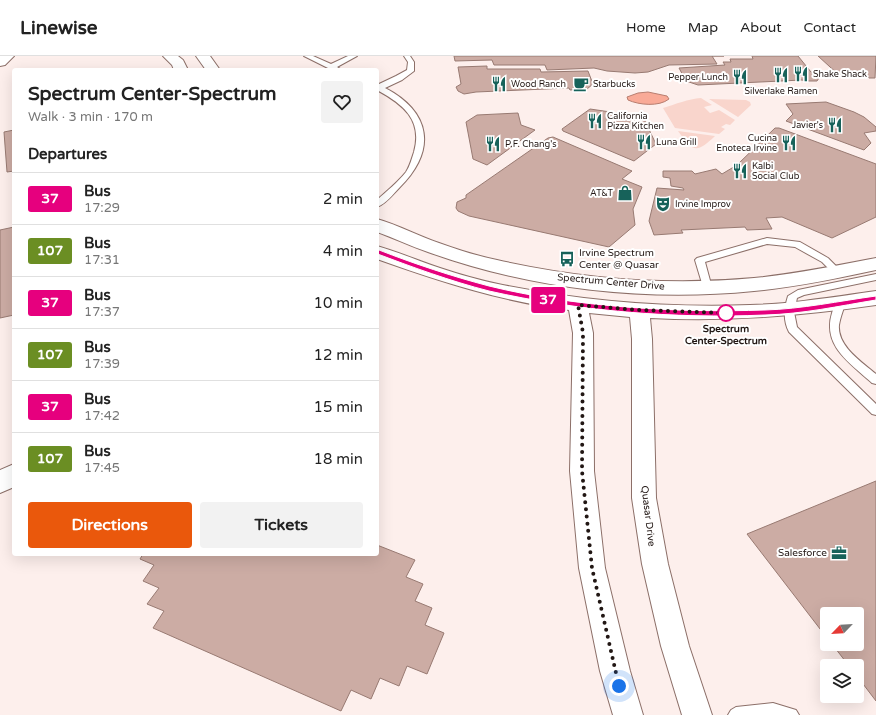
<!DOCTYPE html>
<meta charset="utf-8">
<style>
:root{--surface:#fff;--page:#f2f2f2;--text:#222;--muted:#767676;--line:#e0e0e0;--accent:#ea580c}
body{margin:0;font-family:"Varela Round",sans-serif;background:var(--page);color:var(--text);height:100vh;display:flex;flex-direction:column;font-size:15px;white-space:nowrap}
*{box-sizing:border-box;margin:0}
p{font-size:13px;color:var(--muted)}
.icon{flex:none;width:22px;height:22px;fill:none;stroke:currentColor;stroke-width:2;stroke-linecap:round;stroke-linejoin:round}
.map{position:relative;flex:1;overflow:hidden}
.panel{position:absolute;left:12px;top:12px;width:367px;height:488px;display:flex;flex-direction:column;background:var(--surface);border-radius:4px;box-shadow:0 4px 16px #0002}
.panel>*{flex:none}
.badge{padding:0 8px;border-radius:3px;font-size:14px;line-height:26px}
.needle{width:26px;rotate:245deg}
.buttons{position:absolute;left:820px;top:551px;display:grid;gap:8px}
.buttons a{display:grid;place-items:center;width:44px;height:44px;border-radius:4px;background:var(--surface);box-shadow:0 4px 16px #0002;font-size:20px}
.you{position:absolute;width:20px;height:20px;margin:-10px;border:3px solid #fff;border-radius:50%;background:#1a73e8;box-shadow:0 0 0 6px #1a73e833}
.map>.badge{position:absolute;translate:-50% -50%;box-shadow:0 0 0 2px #fff}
h2{padding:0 16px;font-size:15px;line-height:36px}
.round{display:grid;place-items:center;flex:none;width:42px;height:42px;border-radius:4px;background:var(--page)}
.head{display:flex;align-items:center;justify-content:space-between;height:68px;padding:0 16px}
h1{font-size:19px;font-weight:700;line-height:30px}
.primary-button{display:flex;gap:8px;margin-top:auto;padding:8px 16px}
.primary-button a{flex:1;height:46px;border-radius:4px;background:var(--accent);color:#fff;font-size:16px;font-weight:700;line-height:46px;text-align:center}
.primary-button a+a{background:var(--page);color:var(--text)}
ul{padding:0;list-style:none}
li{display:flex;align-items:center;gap:12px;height:52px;padding:0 16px;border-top:1px solid var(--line)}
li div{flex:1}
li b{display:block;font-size:15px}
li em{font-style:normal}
li .badge{min-width:44px;font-weight:700;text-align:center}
header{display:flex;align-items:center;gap:24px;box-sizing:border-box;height:56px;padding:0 20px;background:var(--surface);border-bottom:1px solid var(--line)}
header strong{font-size:19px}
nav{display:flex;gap:22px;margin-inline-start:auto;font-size:14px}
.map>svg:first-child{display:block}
</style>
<header>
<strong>Linewise</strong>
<nav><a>Home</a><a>Map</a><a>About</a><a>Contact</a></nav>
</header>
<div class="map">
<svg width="876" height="659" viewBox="0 0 876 659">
<rect width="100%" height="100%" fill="#fdefec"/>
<path fill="#f9d5cc" d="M 701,42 L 712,49 L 704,51 L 710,57 L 719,54 L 735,64 L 730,69 L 726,68 L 721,71 L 725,73 L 719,78 L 675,72 L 663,52 C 676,48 688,43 701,42 Z
M 709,43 L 746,44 L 750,46 L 751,49 L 738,61 Z
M 678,75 L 715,80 C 696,98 693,96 678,75 Z"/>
<path fill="#f9aa97" stroke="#b87e70" d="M 648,36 L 667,40 L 669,43 C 659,51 639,49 628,44 L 627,41 L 638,37 Z"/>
<path fill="#ccaca4" stroke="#987a72" d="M 454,0 L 724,0 L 712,0 L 717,8 L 669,9 L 648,16 L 635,17 L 607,15 L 594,12 L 547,14 L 545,9 L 494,9 L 492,4 L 455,5 Z
M 752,0 L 798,0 L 811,16 L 816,18 L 819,22 L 817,25 L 807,25 L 802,24 L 698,29 L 686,25 L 679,12 L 725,9 L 723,6 L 731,6 L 730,3 L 753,3 Z
M 818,0 L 876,0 L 875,22 L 869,22 L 867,20 L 841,21 Z
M 487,10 L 487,13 L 540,13 L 541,16 L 588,15 L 593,28 L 587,33 L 570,34 L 569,32 L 476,36 L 464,38 L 458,35 L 456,31 L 461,28 L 458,11 Z
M 826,46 L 854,56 L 864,61 L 876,71 L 876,75 L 864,77 L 871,87 L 864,94 L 786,65 L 793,58 L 786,48 Z
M 590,53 L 624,58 L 642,59 L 656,88 L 634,105 L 563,75 L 562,73 Z
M 518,57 L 521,69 L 535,74 L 487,109 L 473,103 L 466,66 L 477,59 Z
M 775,72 L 779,72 L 876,108 L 876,161 L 832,182 L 782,161 L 766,162 L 772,173 L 747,174 L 745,171 L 681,174 L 683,177 L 654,179 L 649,165 L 657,132 L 684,134 L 683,132 L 671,130 L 670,122 L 663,121 L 663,115 L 692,115 L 695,118 L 716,113 L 722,118 L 737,109 Z
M 14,74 L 14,115 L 7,116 L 4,76 Z
M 553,81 L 632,115 L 622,123 L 642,131 L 633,153 L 635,169 L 609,191 L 469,160 L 458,155 L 456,152 L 457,146 L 466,142 L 466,139 L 548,82 Z
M 14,171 L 14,259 L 0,262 L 0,174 Z
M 876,425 L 876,645 L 857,620 L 857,610 L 849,610 L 832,588 L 857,588 L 857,558 L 827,558 L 827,582 L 747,478 Z
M 377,489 L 415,504 L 406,521 L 423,528 L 415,545 L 432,552 L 425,569 L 444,577 L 427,618 L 407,610 L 399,630 L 380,622 L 371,643 L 351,634 L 341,655 L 153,572 L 164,555 L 147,548 L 159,532 L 143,525 L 154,509 L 140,503 L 143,498 L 377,498 Z"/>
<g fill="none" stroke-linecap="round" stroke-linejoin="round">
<g stroke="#8c6f68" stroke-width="2">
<path id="service" d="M 304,0 L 313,0 L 331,8 L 348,0 L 357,0 L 337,11 L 342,14 L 332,14 Z
M 404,0 L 410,0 L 414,6 L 414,15 L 402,24 L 385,32 C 431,56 437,94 400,131 C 394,137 386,148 377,151 L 377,144 C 387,135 398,126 406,116 C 410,110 412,102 414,96 C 423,64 403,48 377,34 L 377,29 L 396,20 L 407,14 L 408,6 Z
M 767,182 L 800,186 L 828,202 L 843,217 L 838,220 L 835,219 L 822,206 L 795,191 L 767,188 L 705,206 L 712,232 L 707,235 L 704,234 L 695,204 L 697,202 Z
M 876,218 L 876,224 L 804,239 L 797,242 L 794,256 L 797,271 L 876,348 L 876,359 L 872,358 L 789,276 C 783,264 784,253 788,240 L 798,234 Z
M 840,245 L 845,248 C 843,255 840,262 839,269 C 837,290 862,306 876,318 L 876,328 L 872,327 C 850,307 822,290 832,257 C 834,251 834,246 840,245 Z
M 773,647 L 796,654 L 799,659 L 728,659 L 731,654 L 736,651 Z"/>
</g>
<g stroke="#8c6f68" stroke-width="2">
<path id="tertiary" d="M 163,0 L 178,0 L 183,4 L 188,14 L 174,14 L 172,9 Z
M 196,0 L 210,0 L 220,14 L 206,14 Z
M 377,163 C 398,169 419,180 439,187 C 458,194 478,200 497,204 C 581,223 668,230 754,222 C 795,218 835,210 876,202 L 876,214 C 835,223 795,231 754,235 C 645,246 530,233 428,196 C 410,190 394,182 377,176 Z
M 377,190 C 398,196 419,205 440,212 C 458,218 479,224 498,228 C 581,245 665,252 750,249 C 792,248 834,241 876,235 L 876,249 C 799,260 728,266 650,262 L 652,283 L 656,442 L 668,508 L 689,590 L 712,659 L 682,659 L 661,590 L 642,508 L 632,442 L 632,283 L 630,261 L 589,257 L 593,277 L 594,415 L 605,512 L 630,615 L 643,659 L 613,659 L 600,615 L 579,512 L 570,415 L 573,277 L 569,254 C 503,246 439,225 377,203 Z
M 14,408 L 14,431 L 0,437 L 0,414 Z"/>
</g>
<g stroke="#8c6f68" stroke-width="2">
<path id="secondary" d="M 0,0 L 14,0 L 5,9 L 0,10 Z"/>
</g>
<use href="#service" fill="#fff" fill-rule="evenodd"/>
<use href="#tertiary" fill="#fff" fill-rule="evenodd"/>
<use href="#secondary" fill="#fff" fill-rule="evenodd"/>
</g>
<path fill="#e6007e" stroke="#fff" d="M 375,194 L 379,194 C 415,208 451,220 489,230 C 574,251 677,257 765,254 C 802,253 839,245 876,240 L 876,244 C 839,250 803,258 765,259 C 674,263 578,255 489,235 C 450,225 412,211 375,197 Z"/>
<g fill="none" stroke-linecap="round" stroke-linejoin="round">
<path stroke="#221714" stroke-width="4" stroke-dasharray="0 7.2" d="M 619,630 L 592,512 L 582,415 L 583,277 L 578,249 L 638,254 L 729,257 L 726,257"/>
</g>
<defs>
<g id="restaurant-bare" transform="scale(1.2)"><path d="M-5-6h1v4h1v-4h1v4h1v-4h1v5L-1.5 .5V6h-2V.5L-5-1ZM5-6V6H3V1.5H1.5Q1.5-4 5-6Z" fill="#17625a" stroke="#fff" stroke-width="2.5" paint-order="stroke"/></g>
<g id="cafe-bare" transform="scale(1.2)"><path d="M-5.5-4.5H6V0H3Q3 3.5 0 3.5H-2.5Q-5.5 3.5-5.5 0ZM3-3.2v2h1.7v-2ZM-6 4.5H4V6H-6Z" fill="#17625a" stroke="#fff" stroke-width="2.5" paint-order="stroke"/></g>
<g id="shop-bare" transform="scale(1.2)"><path d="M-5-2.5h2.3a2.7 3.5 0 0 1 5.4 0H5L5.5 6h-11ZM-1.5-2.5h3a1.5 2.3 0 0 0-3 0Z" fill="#17625a" stroke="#fff" stroke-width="2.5" paint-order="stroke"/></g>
<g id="theatre-bare" transform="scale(1.2)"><path d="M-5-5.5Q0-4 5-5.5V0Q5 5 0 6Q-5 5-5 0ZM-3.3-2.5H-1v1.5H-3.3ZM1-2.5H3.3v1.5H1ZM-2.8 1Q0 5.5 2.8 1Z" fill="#17625a" stroke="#fff" stroke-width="2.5" paint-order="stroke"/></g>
<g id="bus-bare" transform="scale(1.2)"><path d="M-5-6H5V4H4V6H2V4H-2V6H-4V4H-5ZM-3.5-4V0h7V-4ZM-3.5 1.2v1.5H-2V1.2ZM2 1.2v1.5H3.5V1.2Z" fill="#17625a" stroke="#fff" stroke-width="2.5" paint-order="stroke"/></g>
<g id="office-bare" transform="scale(1.2)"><path d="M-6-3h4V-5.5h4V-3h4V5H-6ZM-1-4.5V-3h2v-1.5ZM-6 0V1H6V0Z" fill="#17625a" stroke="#fff" stroke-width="2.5" paint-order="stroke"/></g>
</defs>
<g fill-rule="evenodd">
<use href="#restaurant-bare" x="801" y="18"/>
<use href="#restaurant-bare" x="781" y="19"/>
<use href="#restaurant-bare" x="740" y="21"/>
<use href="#restaurant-bare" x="499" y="28"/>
<use href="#cafe-bare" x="581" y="28"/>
<use href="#restaurant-bare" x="595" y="65"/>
<use href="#restaurant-bare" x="835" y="69"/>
<use href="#restaurant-bare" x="644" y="86"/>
<use href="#restaurant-bare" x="789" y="87"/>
<use href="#restaurant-bare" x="493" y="88"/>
<use href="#restaurant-bare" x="740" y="115"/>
<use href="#shop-bare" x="625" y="137"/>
<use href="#theatre-bare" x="663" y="148"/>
<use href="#bus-bare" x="567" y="203"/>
<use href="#office-bare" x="839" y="497"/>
</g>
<circle fill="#fff" stroke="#e6007e" stroke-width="2" cx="726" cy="257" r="8"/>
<g text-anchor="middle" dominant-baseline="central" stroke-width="4" stroke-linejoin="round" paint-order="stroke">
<g font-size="9" fill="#221714" stroke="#fff" text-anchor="start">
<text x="813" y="18">Shake Shack</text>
<text x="728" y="21" text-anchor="end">Pepper Lunch</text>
<text x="511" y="28">Wood Ranch</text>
<text x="593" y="28">Starbucks</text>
<text x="781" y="35" text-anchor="middle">Silverlake Ramen</text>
<text x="607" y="60">California<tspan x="607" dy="10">Pizza Kitchen</tspan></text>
<text x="823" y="69" text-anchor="end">Javier's</text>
<text x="777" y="82" text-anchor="end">Cucina<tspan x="777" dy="10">Enoteca Irvine</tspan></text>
<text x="656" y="86">Luna Grill</text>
<text x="505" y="88">P.F. Chang's</text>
<text x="752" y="110">Kalbi<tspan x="752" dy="10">Social Club</tspan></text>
<text x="613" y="137" text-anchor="end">AT&amp;T</text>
<text x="675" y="148">Irvine Improv</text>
</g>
<g font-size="10" fill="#221714" stroke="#fff" text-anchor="start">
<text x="579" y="197">Irvine Spectrum<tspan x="579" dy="12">Center @ Quasar</tspan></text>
<text x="827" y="497" text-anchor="end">Salesforce</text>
</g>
<g font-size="10" fill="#221714" stroke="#fff">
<text transform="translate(611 226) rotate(5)">Spectrum Center Drive</text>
<text transform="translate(648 460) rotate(83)">Quasar Drive</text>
</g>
<g font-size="10" font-weight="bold" fill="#221714" stroke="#fff">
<text x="726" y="273">Spectrum<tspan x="726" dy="12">Center-Spectrum</tspan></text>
</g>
</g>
</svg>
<div class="buttons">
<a><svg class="needle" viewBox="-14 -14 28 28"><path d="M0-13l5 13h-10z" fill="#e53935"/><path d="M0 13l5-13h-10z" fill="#767676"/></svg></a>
<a><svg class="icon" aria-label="layers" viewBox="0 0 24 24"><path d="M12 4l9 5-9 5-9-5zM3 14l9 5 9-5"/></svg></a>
</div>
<div class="you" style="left:619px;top:630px"></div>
<b class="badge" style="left:548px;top:244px;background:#e6007e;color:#fff">37</b>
<section class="panel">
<div class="head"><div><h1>Spectrum Center-Spectrum</h1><p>Walk · 3 min · 170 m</p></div><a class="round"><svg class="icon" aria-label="heart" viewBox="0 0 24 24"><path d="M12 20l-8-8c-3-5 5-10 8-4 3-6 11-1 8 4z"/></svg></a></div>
<h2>Departures</h2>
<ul>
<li><span class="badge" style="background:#e6007e;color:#fff">37</span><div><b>Bus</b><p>17:29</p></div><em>2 min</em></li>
<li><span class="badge" style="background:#6b8e23;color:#fff">107</span><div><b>Bus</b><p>17:31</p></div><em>4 min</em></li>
<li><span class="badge" style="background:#e6007e;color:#fff">37</span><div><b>Bus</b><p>17:37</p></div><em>10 min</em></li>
<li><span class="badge" style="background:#6b8e23;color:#fff">107</span><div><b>Bus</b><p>17:39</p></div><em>12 min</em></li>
<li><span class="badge" style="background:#e6007e;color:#fff">37</span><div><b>Bus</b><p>17:42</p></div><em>15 min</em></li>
<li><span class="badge" style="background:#6b8e23;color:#fff">107</span><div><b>Bus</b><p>17:45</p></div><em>18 min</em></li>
</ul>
<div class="primary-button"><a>Directions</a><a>Tickets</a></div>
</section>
</div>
